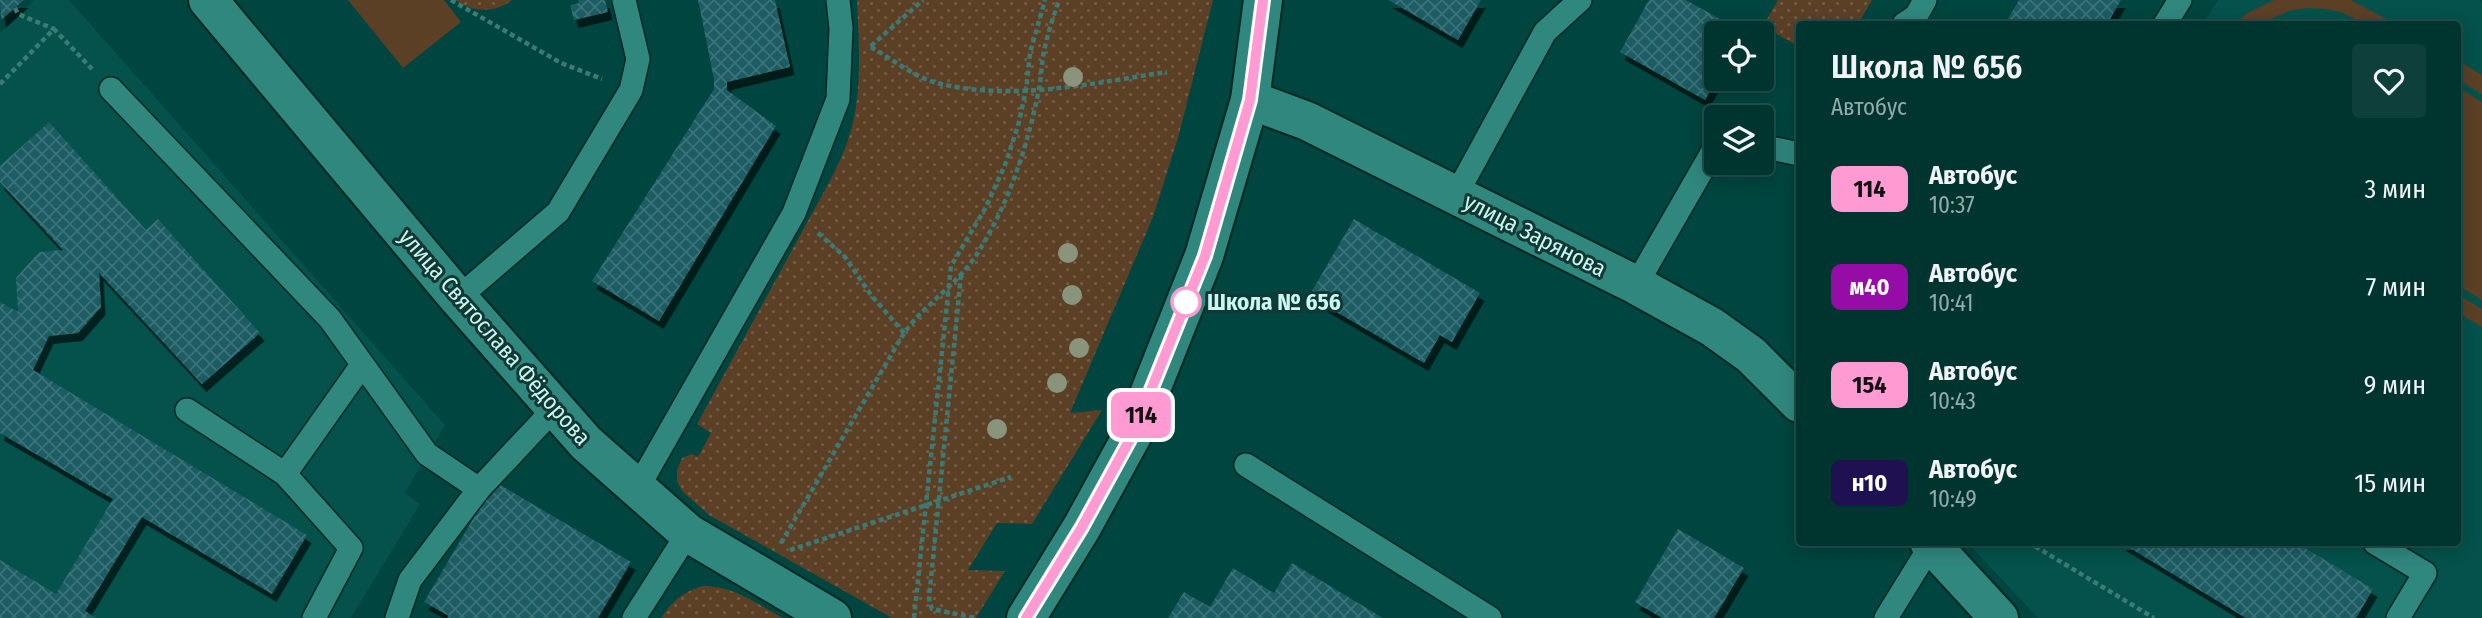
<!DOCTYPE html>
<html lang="ru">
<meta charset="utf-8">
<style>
:root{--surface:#00342f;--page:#0e3f3b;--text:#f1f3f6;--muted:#95aaaa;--line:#224f4b}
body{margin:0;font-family:"Fira Sans Condensed",sans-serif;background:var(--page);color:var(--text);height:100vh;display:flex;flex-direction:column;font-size:26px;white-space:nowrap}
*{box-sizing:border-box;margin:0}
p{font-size:23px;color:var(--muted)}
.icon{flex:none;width:38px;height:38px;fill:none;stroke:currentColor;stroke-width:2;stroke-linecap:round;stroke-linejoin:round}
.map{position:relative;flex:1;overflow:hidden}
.sheet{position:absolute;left:1796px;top:21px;width:665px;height:525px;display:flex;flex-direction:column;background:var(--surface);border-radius:7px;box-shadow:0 4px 18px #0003,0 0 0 2px var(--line)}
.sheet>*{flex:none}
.badge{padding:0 14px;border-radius:10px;font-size:24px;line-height:46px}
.fabs{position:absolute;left:1704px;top:21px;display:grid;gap:14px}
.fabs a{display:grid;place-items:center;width:70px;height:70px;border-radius:7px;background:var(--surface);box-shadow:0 4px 18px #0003,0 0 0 2px var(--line);font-size:35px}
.map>.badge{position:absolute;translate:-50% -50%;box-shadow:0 0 0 4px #fff}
.round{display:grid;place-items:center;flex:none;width:74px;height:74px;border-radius:7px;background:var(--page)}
.headline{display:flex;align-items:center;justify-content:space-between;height:119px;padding:0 35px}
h1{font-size:33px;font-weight:600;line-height:52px}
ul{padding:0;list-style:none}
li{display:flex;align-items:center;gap:21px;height:98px;padding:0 35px}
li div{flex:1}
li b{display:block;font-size:26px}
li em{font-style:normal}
li .badge{min-width:77px;font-weight:700;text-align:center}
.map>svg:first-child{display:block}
</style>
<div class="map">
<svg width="2482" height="618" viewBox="0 0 2482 618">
<defs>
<pattern id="grass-dots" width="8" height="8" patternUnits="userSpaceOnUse" patternTransform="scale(1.75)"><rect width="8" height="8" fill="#5b4026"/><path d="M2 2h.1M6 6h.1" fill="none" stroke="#715c46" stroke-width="1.8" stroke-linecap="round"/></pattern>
<pattern id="building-cross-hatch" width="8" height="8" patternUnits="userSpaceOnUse" patternTransform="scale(1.75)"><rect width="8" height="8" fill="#1a5b62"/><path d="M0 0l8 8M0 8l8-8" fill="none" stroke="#3a7379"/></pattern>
<filter id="shadow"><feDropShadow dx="4.5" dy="8" stdDeviation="0" flood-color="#0009"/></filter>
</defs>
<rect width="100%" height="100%" fill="#00453f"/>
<path fill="#04524b" d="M 34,0 L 69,0 L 445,425 L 405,493 L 420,504 L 351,618 L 0,618 L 0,33 Z
M 2218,0 L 2479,0 L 2482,2 L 2482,618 L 2038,618 L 1968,543 L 2457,542 L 2457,24 L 2203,24 Z"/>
<path fill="url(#grass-dots)" d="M 455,0 L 512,0 C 494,13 474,13 455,0 Z
M 857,0 L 1213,0 L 1178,138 L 1153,217 L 1070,413 L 1102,410 L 1032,524 L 997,523 L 968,570 L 1005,571 L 976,618 L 892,618 L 709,515 L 682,491 L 677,481 L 677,470 L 682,458 L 692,454 L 698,457 L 711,433 L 697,424 L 833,175 C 838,164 844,152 848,140 C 863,97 859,45 857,0 Z
M 1778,0 L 1872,0 L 1858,24 L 1799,24 L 1799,47 L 1763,26 Z
M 702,586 C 735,586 755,603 783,618 L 661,618 C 672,601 683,592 702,586 Z"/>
<path fill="#5b4026" d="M 348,0 L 444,0 L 461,22 L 403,68 Z
M 2274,0 L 2351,0 L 2396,24 L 2366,24 L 2343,13 L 2326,9 L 2307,8 L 2289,11 L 2259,24 L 2235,24 L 2246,14 Z
M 2457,60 L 2482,75 L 2482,94 L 2457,79 Z
M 2457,87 L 2482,102 L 2482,300 L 2457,285 Z
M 2457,294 L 2482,309 L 2482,327 L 2457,312 Z"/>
<path fill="url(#building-cross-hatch)" filter="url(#shadow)" d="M 0,0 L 24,0 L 1,20 Z
M 578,0 L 605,0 L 608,12 L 574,20 L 570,5 L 579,3 Z
M 698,0 L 775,0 L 790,67 L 727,82 L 727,90 L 776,126 L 659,321 L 592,281 L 714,89 L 714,79 Z
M 1388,0 L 1481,0 L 1458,40 Z
M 1649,0 L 1686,0 L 1745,33 L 1717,33 L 1717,79 L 1705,100 L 1620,52 Z
M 2019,0 L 2121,0 L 2107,24 L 2005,24 Z
M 49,122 L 146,230 L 158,219 L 260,333 L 202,384 L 99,273 L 101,307 L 78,333 L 49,336 L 33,370 L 307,535 L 272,594 L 142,517 L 85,611 L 96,618 L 0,618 L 0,560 L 56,594 L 113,499 L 0,433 L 0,302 L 18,312 L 16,278 L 39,252 L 63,250 L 0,182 L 0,166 Z
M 1354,219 L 1480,293 L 1452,342 L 1440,335 L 1424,363 L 1309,296 Z
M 495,482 L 631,562 L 598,618 L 447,618 L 449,616 L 424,602 Z
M 1678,529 L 1744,568 L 1714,618 L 1662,618 L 1635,602 Z
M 2120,542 L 2295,542 L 2373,589 L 2356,618 L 2246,618 Z
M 1292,563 L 1383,618 L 1168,618 L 1184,592 L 1210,607 L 1233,568 L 1274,593 Z"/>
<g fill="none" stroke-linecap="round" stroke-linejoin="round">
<g stroke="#022824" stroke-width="26">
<path id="service" d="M 1904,24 L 1916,16 L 1925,0
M 2165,24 L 2180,0
M 111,89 L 330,319 L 427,454 L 479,489
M 1762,146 L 1799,154
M 1456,195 L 1545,32 L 1580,0
M 1636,285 L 1717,144
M 458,298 L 558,212 L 631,90 L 638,59 L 624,0
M 187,410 L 285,474 L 351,548 L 314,618
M 1246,465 L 1490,618
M 285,474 L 362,365
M 637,489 L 794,213 L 838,99 L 841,28 L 838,0
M 2375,543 L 2425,573 L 2398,618
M 397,618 L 410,580 L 479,489 L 554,409
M 634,618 L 688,533
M 1886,618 L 1931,545"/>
</g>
<g stroke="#022824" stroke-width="42">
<path id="minor" d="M 208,0 L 458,298 L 586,443 L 688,533 L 832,618
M 1250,100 L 1307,121 L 1636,285 L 1712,327 L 1751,355 L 1799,403
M 1929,542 L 1999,618"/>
</g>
<g stroke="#022824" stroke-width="42">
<path id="tertiary" d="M 1026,618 L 1082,527 L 1134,432 L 1204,256 L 1250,100 L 1263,0"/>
</g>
<path stroke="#3c7b75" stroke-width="4.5" stroke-dasharray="5 3.5" stroke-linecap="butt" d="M 451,0 L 561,63 L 602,79
M 15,8 L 18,14 L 54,29
M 871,46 L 923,0
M 871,47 C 892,59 914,77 937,83 C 1012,102 1093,83 1167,72
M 0,84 L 54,29 L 92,69
M 818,233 L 845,257 L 871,295 L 904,333
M 961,275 L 929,599 L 932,609 L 976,618
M 2028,542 L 2154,618
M 781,543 L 904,333 C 925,304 957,285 977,254 C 1008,205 1026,151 1038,94 C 1041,82 1041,69 1043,57 C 1046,38 1053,18 1059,0
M 790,550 L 1011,477
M 914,618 L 951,266 L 986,207 L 1005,165 L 1018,126 L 1026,90 L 1030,53 L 1045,0"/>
<use href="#service" stroke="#30877e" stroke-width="23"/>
<use href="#minor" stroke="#30877e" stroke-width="38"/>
<use href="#tertiary" stroke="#30877e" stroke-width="38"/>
</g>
<g fill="#8a937c">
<circle cx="1073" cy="77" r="10"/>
<circle cx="1068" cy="253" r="10"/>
<circle cx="1072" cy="295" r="10"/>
<circle cx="1079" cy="348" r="10"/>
<circle cx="1057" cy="383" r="10"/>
<circle cx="997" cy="429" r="10"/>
</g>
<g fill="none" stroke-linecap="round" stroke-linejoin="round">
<g stroke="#fff" stroke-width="16">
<path id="line" d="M 1026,618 L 1082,527 L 1134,432 L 1205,256 L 1250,100 L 1263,0"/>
</g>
<use href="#line" stroke="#ff9ad2" stroke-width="10"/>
</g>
<circle fill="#fff" stroke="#ff9ad2" stroke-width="3.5" cx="1186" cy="302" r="14"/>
<g text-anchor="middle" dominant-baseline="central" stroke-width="6" stroke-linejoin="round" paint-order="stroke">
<g font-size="23" fill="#c7f9f2" stroke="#133733">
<text transform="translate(1535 235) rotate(27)">улица Зарянова</text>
<text transform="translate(495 337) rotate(49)">улица Святослава Фёдорова</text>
</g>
<g font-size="23" font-weight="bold" fill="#c7f9f2" stroke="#133733" text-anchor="start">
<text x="1207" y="302">Школа № 656</text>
</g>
</g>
</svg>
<div class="fabs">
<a><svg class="icon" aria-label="locate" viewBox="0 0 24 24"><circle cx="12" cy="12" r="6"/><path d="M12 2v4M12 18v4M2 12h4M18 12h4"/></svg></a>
<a><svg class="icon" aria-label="layers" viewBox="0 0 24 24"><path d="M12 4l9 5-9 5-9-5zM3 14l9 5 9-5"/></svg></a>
</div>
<b class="badge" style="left:1141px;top:415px;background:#ff9ad2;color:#111">114</b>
<section class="sheet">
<div class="headline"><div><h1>Школа № 656</h1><p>Автобус</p></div><a class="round"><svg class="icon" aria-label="heart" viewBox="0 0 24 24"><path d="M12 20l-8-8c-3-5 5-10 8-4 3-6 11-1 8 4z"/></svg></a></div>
<ul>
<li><span class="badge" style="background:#ff9ad2;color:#111">114</span><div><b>Автобус</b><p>10:37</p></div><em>3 мин</em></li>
<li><span class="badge" style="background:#960ca7;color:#fff">м40</span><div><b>Автобус</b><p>10:41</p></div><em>7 мин</em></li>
<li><span class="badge" style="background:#ff9ad2;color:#111">154</span><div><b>Автобус</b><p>10:43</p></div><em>9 мин</em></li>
<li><span class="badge" style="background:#1f1051;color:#fff">н10</span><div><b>Автобус</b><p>10:49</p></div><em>15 мин</em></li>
</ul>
</section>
</div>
